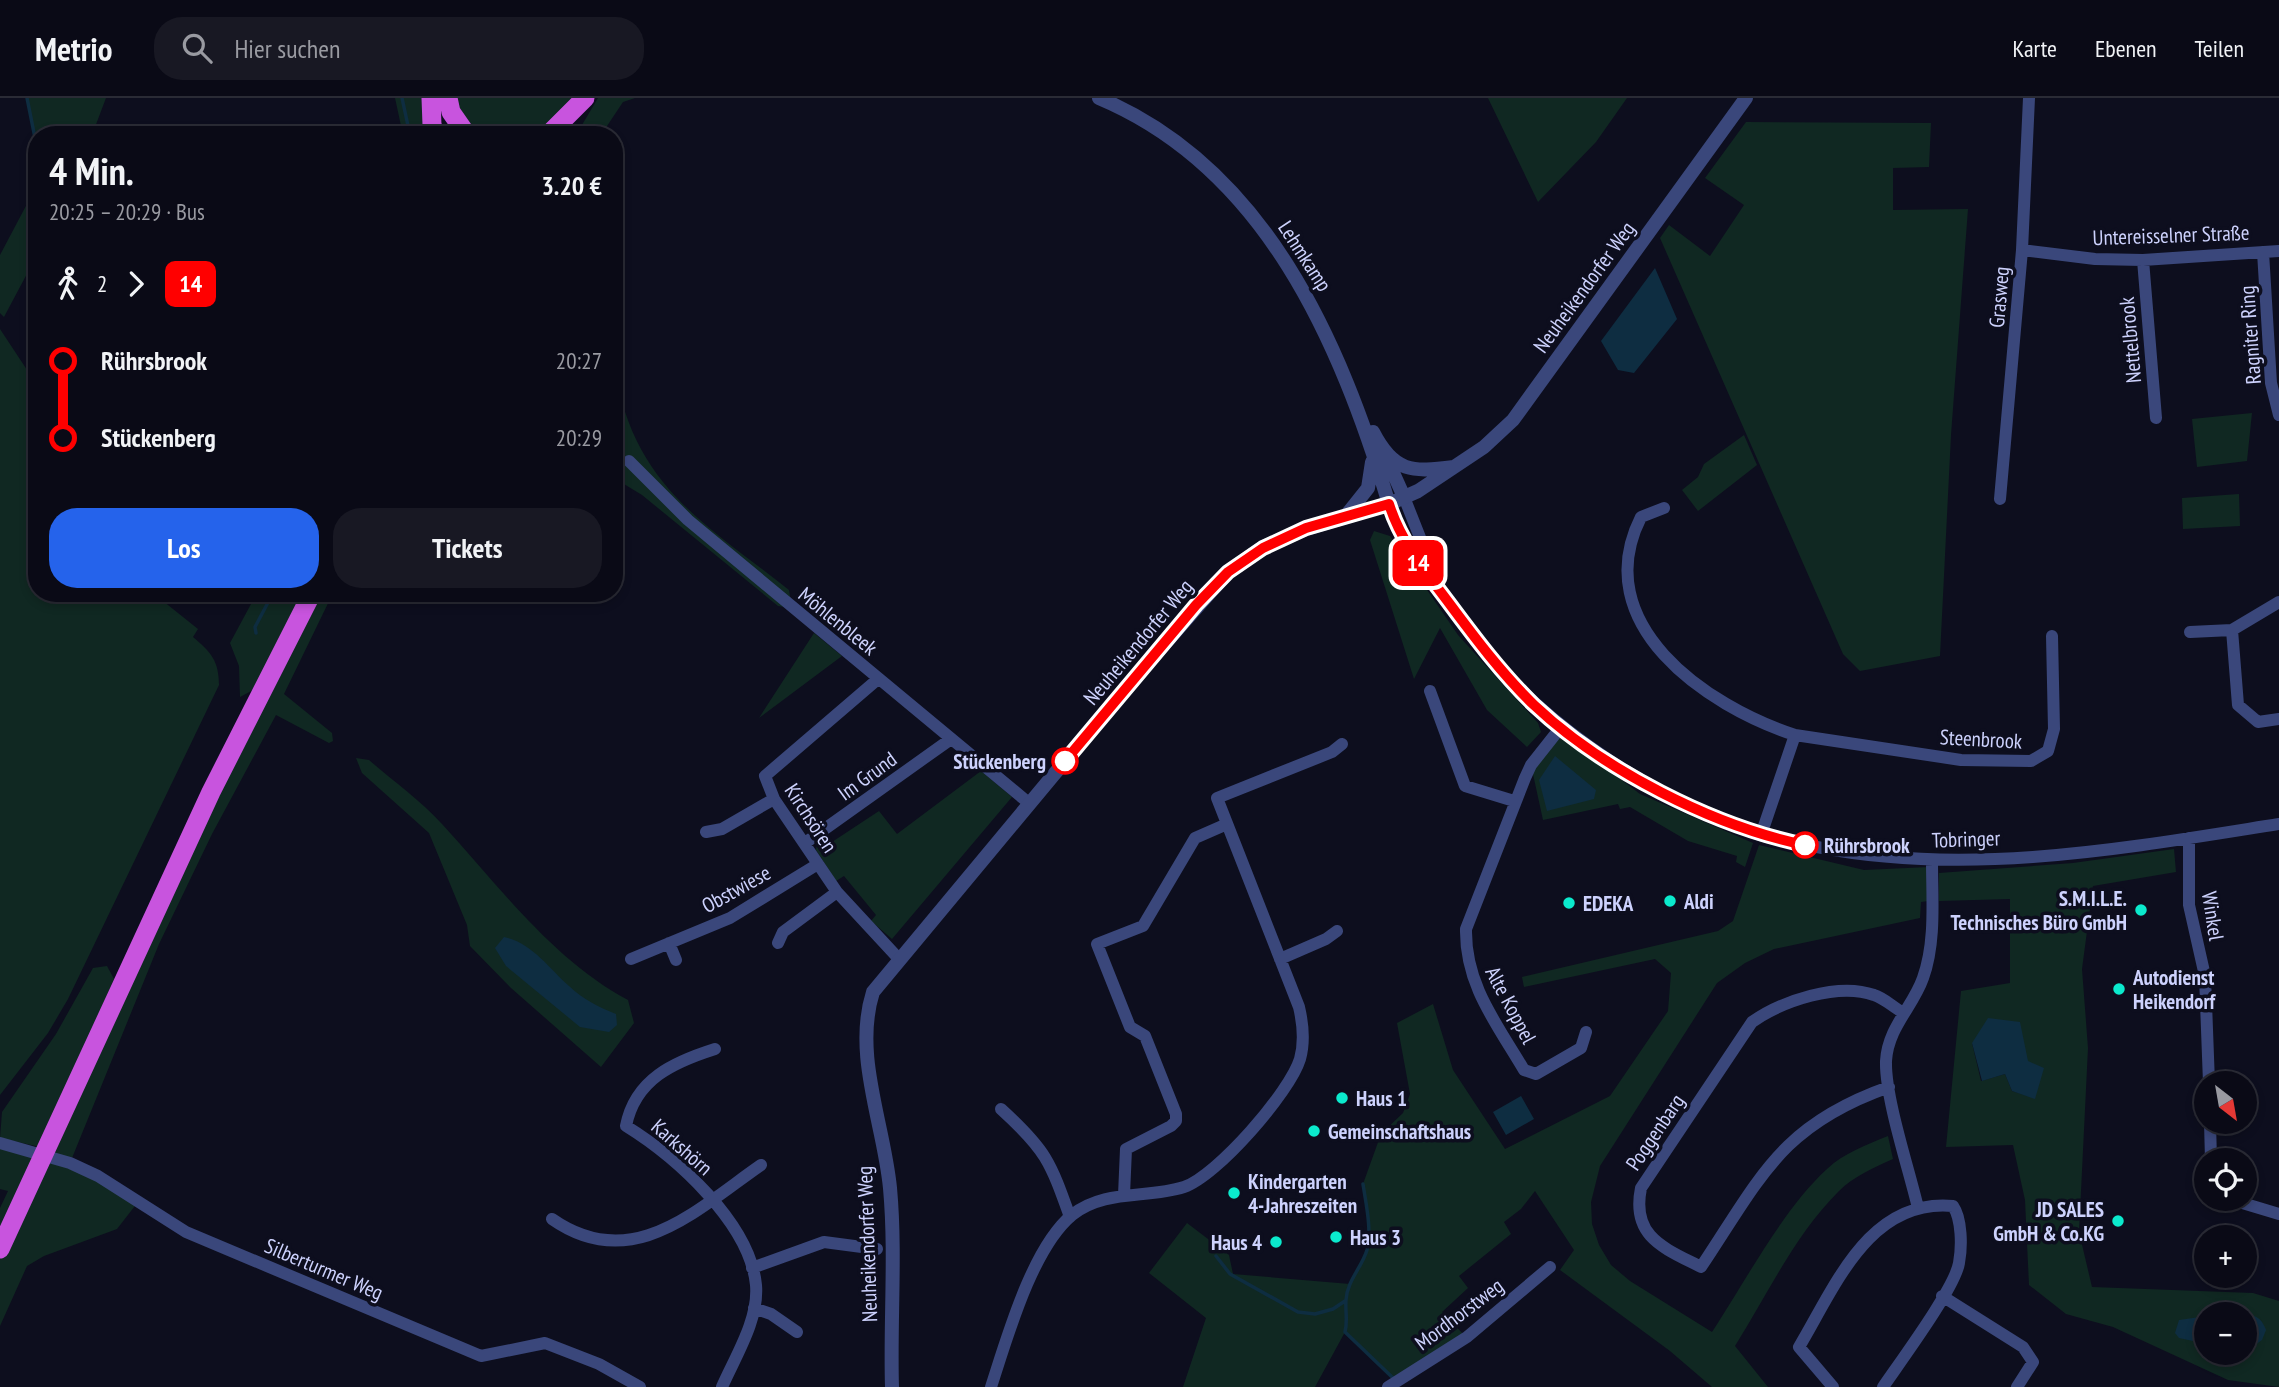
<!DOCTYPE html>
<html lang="de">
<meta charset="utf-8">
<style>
:root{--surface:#0a0a16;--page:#181823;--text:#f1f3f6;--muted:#999aa1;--line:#2a2b35;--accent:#2563eb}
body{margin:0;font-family:"PT Sans Narrow",sans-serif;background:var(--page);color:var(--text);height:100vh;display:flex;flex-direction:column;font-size:26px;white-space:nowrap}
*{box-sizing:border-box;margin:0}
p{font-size:23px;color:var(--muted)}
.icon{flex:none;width:38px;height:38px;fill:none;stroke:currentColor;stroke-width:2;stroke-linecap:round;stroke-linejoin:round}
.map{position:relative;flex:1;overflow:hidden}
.drawer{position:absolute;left:28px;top:28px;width:595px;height:476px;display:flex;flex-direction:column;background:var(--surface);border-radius:28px;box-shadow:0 4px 10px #0003,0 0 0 2px var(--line)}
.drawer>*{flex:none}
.badge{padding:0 14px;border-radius:10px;font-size:24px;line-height:46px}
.needle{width:46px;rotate:149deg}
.tools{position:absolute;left:2194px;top:973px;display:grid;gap:14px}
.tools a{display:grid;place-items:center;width:63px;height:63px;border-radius:50%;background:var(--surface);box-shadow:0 4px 10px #0003,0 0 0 2px var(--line);font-size:35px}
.map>.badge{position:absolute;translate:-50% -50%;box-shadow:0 0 0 4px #fff}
.legs{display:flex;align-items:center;gap:10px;height:77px;padding:0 21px;font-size:23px}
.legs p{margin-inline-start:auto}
.headline{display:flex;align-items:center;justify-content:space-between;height:119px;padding:0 21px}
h1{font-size:38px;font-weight:700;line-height:52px}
.primary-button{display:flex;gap:14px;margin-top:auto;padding:14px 21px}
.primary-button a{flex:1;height:80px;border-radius:28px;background:var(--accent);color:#fff;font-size:28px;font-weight:700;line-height:80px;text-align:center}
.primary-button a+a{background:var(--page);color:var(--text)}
ul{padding:0 21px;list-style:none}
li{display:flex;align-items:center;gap:24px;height:77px;font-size:26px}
li i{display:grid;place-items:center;width:10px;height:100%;margin:0 9px;background:currentColor}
li i::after{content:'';width:18px;height:18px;margin:-9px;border:5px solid;border-radius:50%;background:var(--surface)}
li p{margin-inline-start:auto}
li:first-child i{background:linear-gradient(#0000 50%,currentColor 0)}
li:last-child i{background:linear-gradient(currentColor 50%,#0000 0)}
header{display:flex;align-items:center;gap:42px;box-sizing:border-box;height:98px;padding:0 35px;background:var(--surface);border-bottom:2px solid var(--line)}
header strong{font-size:33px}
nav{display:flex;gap:38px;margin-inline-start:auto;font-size:24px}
.search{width:490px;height:63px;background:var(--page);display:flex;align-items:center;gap:18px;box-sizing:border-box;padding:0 24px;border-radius:28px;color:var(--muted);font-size:26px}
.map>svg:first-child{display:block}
</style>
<header>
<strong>Metrio</strong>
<div class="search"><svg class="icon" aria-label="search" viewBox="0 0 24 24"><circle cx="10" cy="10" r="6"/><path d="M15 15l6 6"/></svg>Hier suchen</div>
<nav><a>Karte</a><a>Ebenen</a><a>Teilen</a></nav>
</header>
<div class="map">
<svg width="2279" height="1289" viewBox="0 0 2279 1289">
<rect width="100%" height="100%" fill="#0d0e1e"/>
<path fill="#102822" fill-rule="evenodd" d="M 26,0 L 106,0 L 92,37 L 37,37 L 37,53 Z
M 395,0 L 428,0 L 431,37 L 403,37 Z
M 453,0 L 572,0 L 539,37 L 476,37 Z
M 598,0 L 635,0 L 623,4 L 601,37 L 576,37 Z
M 1488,0 L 1627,0 L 1596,44 L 1538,104 Z
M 1746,24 L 1931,25 L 1929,69 L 1893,70 L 1893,112 L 1968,111 L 1951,337 L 1940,558 L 1860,573 L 1843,556 L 1660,140 L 1669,127 L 1710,158 L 1744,107 L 1705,80 Z
M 37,87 L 37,157 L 4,219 L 0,215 L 0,157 Z
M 0,231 L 37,287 L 37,495 L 153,495 L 198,531 L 193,539 C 211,554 219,563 219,587 L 68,901 L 48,935 L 0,997 Z
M 614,266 C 632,387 702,423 789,492 L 792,510 L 778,508 L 642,397 L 614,380 Z
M 2252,315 L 2247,363 L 2197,369 L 2192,321 Z
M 1744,337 L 1757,367 L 1698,413 L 1682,392 L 1698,379 L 1704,366 Z
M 2239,396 L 2240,428 L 2183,431 L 2182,400 Z
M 1374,433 L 1390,438 L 1458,537 L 1538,625 L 1541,634 L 1527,649 L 1487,612 L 1440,530 L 1414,581 L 1370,442 Z
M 257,495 L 304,495 L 253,592 L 240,599 L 239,568 L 230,545 Z
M 319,495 L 333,495 L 284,596 L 332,635 L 333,643 L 329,645 L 276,617 L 212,736 L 159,846 L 70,1065 L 138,1104 L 117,1131 L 44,1158 L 27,1168 L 0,1228 L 0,1110 L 8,1093 L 0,1091 L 0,1045 L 51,1053 L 140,858 Z
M 814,535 L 842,558 L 759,620 Z
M 1558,633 L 1640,696 L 1753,745 L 1745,769 L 1736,764 L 1737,758 L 1688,743 L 1630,709 L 1620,711 L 1618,706 L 1543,722 L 1531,667 Z
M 356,660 L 369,662 C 393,683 420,702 442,726 C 499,788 553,862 628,902 L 634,925 L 601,969 L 511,890 L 470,848 L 467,827 L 429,735 L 362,675 Z
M 981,673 L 1012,699 L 892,841 L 871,823 L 876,817 L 844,778 L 836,783 L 816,752 L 817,741 L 826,736 L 832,744 L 879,713 L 897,736 Z
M 1759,747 L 1864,772 L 1929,769 L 1928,803 L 1921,804 L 1920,820 L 1774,851 L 1745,865 L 1717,885 L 1600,1068 L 1591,1104 L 1592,1126 L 1599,1147 L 1611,1167 L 1630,1183 L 1712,1234 C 1745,1184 1783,1111 1827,1071 C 1844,1055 1866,1047 1888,1038 L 1893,1061 C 1873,1070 1854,1078 1838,1094 C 1795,1137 1767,1197 1735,1248 L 1768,1289 L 1712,1289 L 1670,1253 L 1560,1172 L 1574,1152 L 1535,1093 L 1521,1111 L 1504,1124 L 1511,1136 L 1459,1178 L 1468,1190 L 1442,1214 L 1465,1238 L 1393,1279 L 1345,1234 L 1315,1289 L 1183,1289 L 1206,1220 L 1149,1175 L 1187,1125 L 1229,1157 L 1233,1176 L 1350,1186 L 1367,1151 L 1368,1119 L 1363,1086 L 1381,1036 L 1403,1015 L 1410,996 L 1397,925 L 1433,906 L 1453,972 L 1505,1051 L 1610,998 L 1668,913 L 1671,875 L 1655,861 L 1524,889 L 1522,879 L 1718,833 L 1733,823 Z
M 2174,751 L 2176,774 L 2093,788 L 2082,871 L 2088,950 L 2079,1134 L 2092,1189 L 2253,1195 L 2279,1203 L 2279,1289 L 2228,1282 L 2113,1229 L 2066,1216 L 2029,1187 L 2025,1102 L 2013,1047 L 1946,1049 L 1961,893 L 2010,885 L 2010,801 L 1939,803 L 1939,775 L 2073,765 ZM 1972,945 L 2034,1000 L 2012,993 L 2005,976 L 1981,983 ZM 2207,1216 L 2245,1216 L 2245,1255 L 2207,1255 Z
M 107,868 L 114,881 L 40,1049 L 0,1040 L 2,1014 L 56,936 L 93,870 Z"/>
<path fill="#0e2d41" d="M 1655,170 L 1677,221 L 1634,275 L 1618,272 L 1601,243 Z
M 1555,658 L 1596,692 L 1594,701 L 1547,713 L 1539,682 Z
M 504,839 C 531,844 549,870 569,888 C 583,901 598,909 616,916 L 617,927 L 609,934 L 580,929 L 506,868 L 495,850 Z
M 1988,920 L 2020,924 L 2028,963 L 2044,970 L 2035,1001 L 2012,993 L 2005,976 L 1982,983 L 1972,945 Z
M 1521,998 L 1534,1021 L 1506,1037 L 1493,1014 Z
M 2239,1216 C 2253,1216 2261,1218 2266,1232 L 2262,1242 L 2245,1254 L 2245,1216 Z
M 2207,1218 L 2207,1246 L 2179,1240 L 2175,1235 L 2179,1222 Z"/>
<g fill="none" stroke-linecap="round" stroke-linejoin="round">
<path stroke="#0e2d41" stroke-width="3.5" d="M 27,0 L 37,50
M 402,0 L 410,37
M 31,99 L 37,87
M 256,535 L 255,529 L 273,495
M 1363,1086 C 1366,1106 1372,1132 1367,1152 C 1362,1169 1347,1183 1346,1202 C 1345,1213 1348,1222 1345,1234 L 1393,1280
M 1216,1158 L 1230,1176 L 1298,1214 L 1315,1216 L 1333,1211 L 1345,1203"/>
<path stroke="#3a477b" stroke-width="12" d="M 2022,152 L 2095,161 L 2143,162 L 2279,153
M 2263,154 L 2271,285 L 2279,317
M 2143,162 L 2156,320
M 629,363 L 688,422 L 1030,706
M 1404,399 L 1436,480
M 2000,401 L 2022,152 L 2029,0
M 1389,406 C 1404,456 1442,497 1474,538 C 1512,589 1557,627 1609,662 C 1655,692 1708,719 1760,737 C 1778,743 1799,745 1817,749 C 1970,779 2127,750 2279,726
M 1664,410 L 1641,419 C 1587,526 1706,608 1795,637 L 1761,737
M 2232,532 L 2238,607 L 2258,624 L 2279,621
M 2190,534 L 2232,532 L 2279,504
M 878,581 L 765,678 L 774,701 L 837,794 L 899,861
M 1430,593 L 1465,688 L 1514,703
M 1561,629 L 1531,667 L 1525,680 L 1466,831 C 1465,887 1497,926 1524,972 L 1536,976 L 1581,950 L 1586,934
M 1795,637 L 1961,662 L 2031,663 L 2048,653 L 2054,631 L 2052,538
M 706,734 L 722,731 L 774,701
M 2189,740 L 2189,807 L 2205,878 L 2209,985
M 805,745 L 951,641
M 669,845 L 676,862
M 778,845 L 783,834 L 837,794
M 631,861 L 730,820 L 818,766
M 1280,861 L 1326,841 L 1337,833
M 715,951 C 674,964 635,981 626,1028 C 676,1059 750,1125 756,1187 C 759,1222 735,1259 722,1289
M 1889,989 C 1781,1027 1761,1079 1701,1169 C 1664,1150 1631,1139 1641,1090 L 1752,924 C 1782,903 1838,884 1874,897 C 1884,900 1893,909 1902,914
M 1001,1011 C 1046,1052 1050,1063 1070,1119
M 2210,1024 L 2211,1062
M 0,1045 L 70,1065 L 98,1078 L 186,1134 L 481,1258 L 545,1245 L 599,1266 L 640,1289
M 1124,1097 L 1126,1051 L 1171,1028 L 1176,1023 L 1176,1016 L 1145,938 L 1130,929 L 1097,846 L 1143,828 L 1195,740 L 1227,726
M 2229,1101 L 2279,1116
M 1918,1110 C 1909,1071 1885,1000 1886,963 C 1888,929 1913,909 1923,880 C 1936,844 1932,801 1932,763
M 552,1121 C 632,1177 696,1112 761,1067
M 752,1170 L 824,1144 L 877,1151
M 1942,1198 L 2023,1249 L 2033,1264 L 2017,1289
M 754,1210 L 771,1216 L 797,1234
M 991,1289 C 1007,1240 1032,1150 1072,1117 C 1105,1091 1146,1101 1184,1089 C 1217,1078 1290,994 1300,961 C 1305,943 1303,926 1299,909 L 1217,700 L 1332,654 L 1342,646
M 1388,1289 L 1467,1239 L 1550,1169
M 1833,1289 L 1799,1249 C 1835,1189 1869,1100 1953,1108 C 1962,1121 1962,1149 1959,1165 C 1955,1190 1900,1264 1883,1289"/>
<path stroke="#3a477b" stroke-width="14" d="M 1099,0 C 1266,70 1340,244 1389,406
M 1373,334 C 1394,375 1412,374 1454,369
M 1386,359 L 1404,399
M 1345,419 L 1368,390 L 1372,364
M 892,1289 C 890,1223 896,1156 890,1090 C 884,1026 853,957 873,894 L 1130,585 L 1228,474 L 1263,449 L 1306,431 L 1389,406 L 1418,393 L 1484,349 L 1513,322 L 1746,0"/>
<path stroke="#c854de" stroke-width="19" d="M 431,0 L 432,27 L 436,37
M 448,0 L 451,14 L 467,37
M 548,37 L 585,0
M 0,1151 L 211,694 L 312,495"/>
</g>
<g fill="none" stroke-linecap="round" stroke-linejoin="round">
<g stroke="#fff" stroke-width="16">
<path id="line-1" d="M 1065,663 L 1196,507 L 1228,474 L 1263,450 L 1306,430 L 1389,406 C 1401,444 1425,473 1449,505 C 1475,540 1502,576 1534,607 C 1603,672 1713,728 1805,747"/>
</g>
<use href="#line-1" stroke="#f00" stroke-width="10"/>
</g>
<g fill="#fff" stroke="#f00" stroke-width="3.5">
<circle cx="1065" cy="663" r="12"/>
<circle cx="1805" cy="747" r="12"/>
</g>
<g fill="#0beacd" stroke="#0d0e1e" stroke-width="2.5">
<circle cx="1670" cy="803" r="7"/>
<circle cx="1569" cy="805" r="7"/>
<circle cx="2141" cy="812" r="7"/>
<circle cx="2119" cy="891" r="7"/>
<circle cx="1342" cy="1000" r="7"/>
<circle cx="1314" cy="1033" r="7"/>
<circle cx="1234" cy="1095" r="7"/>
<circle cx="2118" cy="1123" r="7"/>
<circle cx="1336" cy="1139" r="7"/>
<circle cx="1276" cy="1144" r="7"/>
</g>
<g text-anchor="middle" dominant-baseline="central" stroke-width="7" stroke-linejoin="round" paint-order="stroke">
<g font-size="21" fill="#cdd2fd" stroke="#0d0e1e">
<text transform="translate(2171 137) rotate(-2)">Untereisselner Straße</text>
<text transform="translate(1305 158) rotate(57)">Lehmkamp</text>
<text transform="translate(1584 189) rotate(-54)">Neuheikendorfer Weg</text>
<text transform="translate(1999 199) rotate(-85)">Grasweg</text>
<text transform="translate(2250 237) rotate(-94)">Ragniter Ring</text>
<text transform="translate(2130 242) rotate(-95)">Nettelbrook</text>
<text transform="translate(838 523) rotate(39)">Möhlenbleek</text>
<text transform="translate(1138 544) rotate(-50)">Neuheikendorfer Weg</text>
<text transform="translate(1981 641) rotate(3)">Steenbrook</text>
<text transform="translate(867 678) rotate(-36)">Im Grund</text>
<text transform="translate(811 720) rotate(57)">Kirchsören</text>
<text transform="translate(1966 741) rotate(-2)">Tobringer</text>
<text transform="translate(736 791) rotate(-29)">Obstwiese</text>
<text transform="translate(2213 818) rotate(81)">Winkel</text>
<text transform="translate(1511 907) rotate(62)">Alte Koppel</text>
<text transform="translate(1655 1034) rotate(-56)">Poggenbarg</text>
<text transform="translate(682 1049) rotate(41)">Karkshörn</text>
<text transform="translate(867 1146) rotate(-92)">Neuheikendorfer Weg</text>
<text transform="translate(324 1171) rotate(23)">Silberturmer Weg</text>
<text transform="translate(1459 1216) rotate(-37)">Mordhorstweg</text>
</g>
<g font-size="21" font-weight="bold" fill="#cdd2fd" stroke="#0d0e1e" text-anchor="end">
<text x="1046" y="663">Stückenberg</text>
<text x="1824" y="747" text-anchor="start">Rührsbrook</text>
</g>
<g font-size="21" font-weight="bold" fill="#cdd2fd" stroke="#0d0e1e" text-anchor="start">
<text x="2127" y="800" text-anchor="end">S.M.I.L.E.<tspan x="2127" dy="24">Technisches Büro GmbH</tspan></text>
<text x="1684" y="803">Aldi</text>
<text x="1583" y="805">EDEKA</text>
<text x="2133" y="879">Autodienst<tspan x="2133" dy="24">Heikendorf</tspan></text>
<text x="1356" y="1000">Haus 1</text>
<text x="1328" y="1033">Gemeinschaftshaus</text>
<text x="1248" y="1083">Kindergarten<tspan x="1248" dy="24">4-Jahreszeiten</tspan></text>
<text x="2104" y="1111" text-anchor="end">JD SALES<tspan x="2104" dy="24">GmbH &amp; Co.KG</tspan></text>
<text x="1350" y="1139">Haus 3</text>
<text x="1262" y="1144" text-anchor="end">Haus 4</text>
</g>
</g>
</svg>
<div class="tools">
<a><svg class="needle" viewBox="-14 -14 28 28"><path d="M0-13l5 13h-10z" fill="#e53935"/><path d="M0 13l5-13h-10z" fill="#999aa1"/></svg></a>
<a><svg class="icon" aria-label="locate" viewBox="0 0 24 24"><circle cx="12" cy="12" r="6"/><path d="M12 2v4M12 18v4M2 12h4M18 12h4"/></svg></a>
<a>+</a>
<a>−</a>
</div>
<b class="badge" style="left:1418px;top:465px;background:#f00;color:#fff">14</b>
<section class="drawer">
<div class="headline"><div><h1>4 Min.</h1><p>20:25 – 20:29 · Bus</p></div><b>3.20 €</b></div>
<div class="legs"><svg class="icon" aria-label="walk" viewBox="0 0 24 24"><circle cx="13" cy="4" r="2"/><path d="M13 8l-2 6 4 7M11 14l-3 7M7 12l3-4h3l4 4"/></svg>2<svg class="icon" aria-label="forward" viewBox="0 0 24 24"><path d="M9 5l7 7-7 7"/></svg><b class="badge" style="background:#f00;color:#fff">14</b></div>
<ul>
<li><i style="color:#f00"></i><b>Rührsbrook</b><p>20:27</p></li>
<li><i style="color:#f00"></i><b>Stückenberg</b><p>20:29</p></li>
</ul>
<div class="primary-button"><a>Los</a><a>Tickets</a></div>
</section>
</div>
